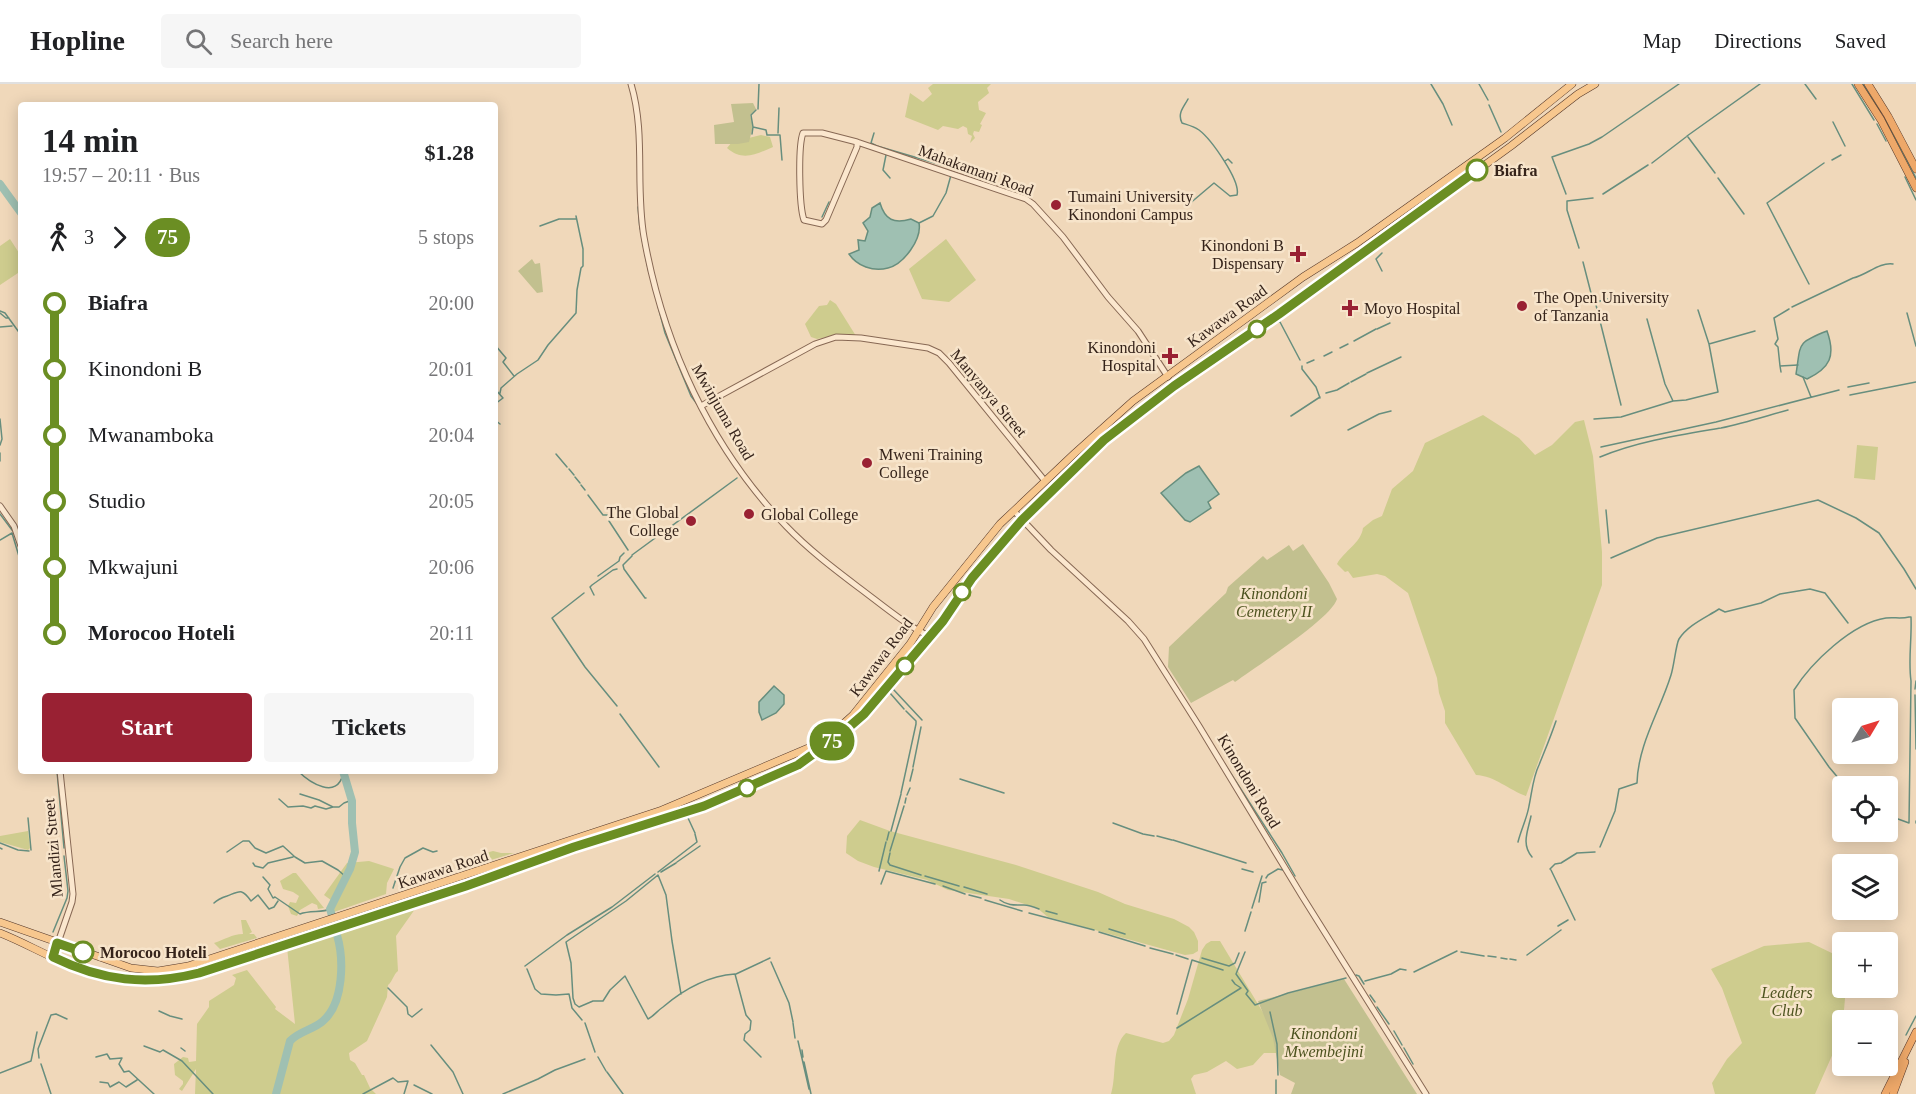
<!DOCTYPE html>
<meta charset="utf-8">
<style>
:root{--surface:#fff;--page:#f6f6f6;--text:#202124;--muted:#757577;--line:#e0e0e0;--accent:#992133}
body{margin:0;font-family:"Times New Roman",serif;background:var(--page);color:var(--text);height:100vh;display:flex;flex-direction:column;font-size:22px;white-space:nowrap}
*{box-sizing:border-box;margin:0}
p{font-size:20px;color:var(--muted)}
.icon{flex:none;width:33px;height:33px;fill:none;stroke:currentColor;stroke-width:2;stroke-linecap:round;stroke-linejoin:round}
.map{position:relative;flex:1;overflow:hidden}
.details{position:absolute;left:18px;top:18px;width:480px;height:672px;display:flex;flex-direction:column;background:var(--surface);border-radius:6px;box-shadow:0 3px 15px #0003}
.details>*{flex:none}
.badge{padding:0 12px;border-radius:20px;font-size:21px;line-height:39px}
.needle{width:39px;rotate:52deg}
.buttons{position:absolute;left:1832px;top:614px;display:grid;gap:12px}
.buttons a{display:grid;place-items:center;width:66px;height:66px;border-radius:6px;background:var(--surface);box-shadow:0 3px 15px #0003;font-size:30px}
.map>.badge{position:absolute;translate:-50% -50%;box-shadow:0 0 0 3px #fff}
.legs{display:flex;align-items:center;gap:9px;height:66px;padding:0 24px;font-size:20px}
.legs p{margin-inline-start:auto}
.summary{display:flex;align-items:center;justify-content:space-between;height:102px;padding:0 24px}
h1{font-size:33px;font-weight:600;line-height:45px}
.button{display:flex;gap:12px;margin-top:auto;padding:12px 24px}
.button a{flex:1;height:69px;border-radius:6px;background:var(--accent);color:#fff;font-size:24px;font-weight:600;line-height:69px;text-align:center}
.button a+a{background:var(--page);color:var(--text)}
ul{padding:0 24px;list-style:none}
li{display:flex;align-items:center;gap:21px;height:66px;font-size:22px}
li i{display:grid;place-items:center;width:9px;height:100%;margin:0 8px;background:currentColor}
li i::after{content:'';width:15px;height:15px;margin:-8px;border:4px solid;border-radius:50%;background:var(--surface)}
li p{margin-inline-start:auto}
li:first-child i{background:linear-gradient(#0000 50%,currentColor 0)}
li:last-child i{background:linear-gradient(currentColor 50%,#0000 0)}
header{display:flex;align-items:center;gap:36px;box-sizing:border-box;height:84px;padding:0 30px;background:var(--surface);border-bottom:2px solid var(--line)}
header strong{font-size:28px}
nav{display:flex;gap:33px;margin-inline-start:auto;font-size:21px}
.search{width:420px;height:54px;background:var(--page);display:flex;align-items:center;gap:15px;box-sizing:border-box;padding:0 21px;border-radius:6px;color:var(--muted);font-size:22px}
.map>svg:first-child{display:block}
</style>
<header>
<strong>Hopline</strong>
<div class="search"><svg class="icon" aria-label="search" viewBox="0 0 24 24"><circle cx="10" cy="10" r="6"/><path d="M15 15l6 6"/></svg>Search here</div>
<nav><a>Map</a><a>Directions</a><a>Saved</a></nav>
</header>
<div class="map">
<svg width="1916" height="1010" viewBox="0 0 1916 1010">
<rect width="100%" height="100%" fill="#f0d8ba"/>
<path fill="#cecc8e" d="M 933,0 L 991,0 L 987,4 L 989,9 L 978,18 L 979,26 L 986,29 L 980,40 L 982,41 L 979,48 L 974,47 L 973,50 L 975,54 L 970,59 L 972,52 L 968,50 L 967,44 L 963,42 L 958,45 L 943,42 L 938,46 L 905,33 L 910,9 L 923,18 L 932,10 L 928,4 Z
M 761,51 L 770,53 L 773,63 C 756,70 743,78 727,64 L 732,58 Z
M 10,155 L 21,172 L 21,187 L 0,201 L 0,162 Z
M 946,155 L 976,196 L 949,218 L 922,215 L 909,185 Z
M 830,216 L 836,220 L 856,252 L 842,250 L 817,255 L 811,253 L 805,240 L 819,222 L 827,221 Z
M 1483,331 L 1519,354 L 1535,371 L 1552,361 L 1575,338 L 1584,336 L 1593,372 L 1602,468 L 1602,501 L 1526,712 C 1509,706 1495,692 1476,691 L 1445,639 L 1445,627 L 1439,609 L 1437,594 L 1408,509 L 1385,492 L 1377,490 L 1353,494 L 1348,487 L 1345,488 L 1337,480 C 1344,467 1361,459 1363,444 L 1373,436 L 1382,432 L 1392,405 L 1413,387 L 1425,359 Z
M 1857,361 L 1878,363 L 1875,396 L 1854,394 Z
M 860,736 L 890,747 L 1016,781 L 1098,808 L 1125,820 L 1174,835 L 1189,843 L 1194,848 L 1198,857 L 1198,867 L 1193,870 L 1185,871 L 1048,833 L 1037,824 L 1009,815 L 948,806 L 927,796 L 874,783 L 858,777 L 846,769 L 847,752 Z
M 28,747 L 30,764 L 28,766 L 0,758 L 0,752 Z
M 493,767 L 501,769 L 514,769 L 461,785 L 457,777 Z
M 369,777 L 394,785 L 387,799 L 386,810 L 334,828 L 333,824 L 335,819 L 324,811 L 347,779 Z
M 293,789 L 296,789 L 324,824 L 318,825 L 317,821 L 312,819 L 300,826 L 297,832 L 291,830 L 288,822 L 290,818 L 296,819 L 299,812 L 293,808 L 283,805 L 280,797 Z
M 420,818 L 396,852 L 398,887 C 393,891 393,897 388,901 L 387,913 L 367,957 L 349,969 L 350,976 L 355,979 L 362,991 L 364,991 L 370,1004 L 376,1010 L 195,1010 L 196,985 L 182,1007 L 179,1005 L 183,1000 L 183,997 L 175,991 L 174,980 L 183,973 L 188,974 L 189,978 L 196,977 L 197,940 L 209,923 L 209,917 L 234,901 L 236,894 L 232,891 L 247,886 L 276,923 L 275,925 L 295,940 L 287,863 Z
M 241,836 L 246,836 L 252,848 L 249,850 L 254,850 L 257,854 L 220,865 L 214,859 C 224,856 232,850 243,850 Z
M 1211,857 L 1220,857 L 1285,965 L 1281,969 L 1264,969 L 1253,981 L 1237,985 L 1226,977 L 1207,988 L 1194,991 L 1191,995 L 1196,1010 L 1111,1010 C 1117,991 1111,963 1126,949 L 1163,959 L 1169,957 L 1174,951 L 1188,915 L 1202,866 L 1206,860 Z
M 1809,858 L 1842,874 L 1842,903 L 1846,903 L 1842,949 L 1815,1010 L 1715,1010 L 1712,999 L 1727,975 L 1742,959 L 1722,904 L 1711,885 L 1764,862 Z"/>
<path fill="#c2c08f" d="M 753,19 L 756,25 L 750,31 L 753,42 L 749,58 L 738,60 L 715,60 L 714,41 L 734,38 L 731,20 Z
M 532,175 L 535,180 L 540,179 L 543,208 L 537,209 L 518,187 Z
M 1303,460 L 1329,499 L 1337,515 C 1331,535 1255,583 1235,598 L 1233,596 L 1191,619 L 1168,583 L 1169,563 L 1226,509 L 1228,503 L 1263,472 L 1267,476 L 1289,461 L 1293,467 Z
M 1344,895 L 1417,1010 L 1291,1010 L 1295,999 L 1280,991 L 1273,954 L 1258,917 Z"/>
<path fill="#9fc0b2" stroke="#678e7e" stroke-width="1.5" d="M 880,119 C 885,136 894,140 911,135 L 919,139 C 922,155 904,180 888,184 C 873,188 857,182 849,170 L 859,166 L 858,156 L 865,157 L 868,147 L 863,139 L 870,133 L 872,124 Z
M 1827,247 C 1836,272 1830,284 1807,295 L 1796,290 C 1801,259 1796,259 1827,247 Z
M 1199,382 L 1219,410 L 1208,418 L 1211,424 L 1190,438 L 1185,436 L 1161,409 L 1186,389 Z
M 774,602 L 784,611 L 784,620 L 776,629 L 762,636 L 759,628 L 759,618 Z"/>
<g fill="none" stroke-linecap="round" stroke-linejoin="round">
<path stroke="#678e7e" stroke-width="1.5" d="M 1431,0 L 1443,20 L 1452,41
M 1479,0 L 1488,16
M 1805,0 L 1816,15
M 1852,0 L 1874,36
M 1863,0 L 1881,29
M 1489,21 L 1501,48
M 758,25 L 759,0
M 1885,35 L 1916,94
M 1833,38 L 1845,62
M 1877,40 L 1886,57
M 753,43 L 766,46 L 767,51 L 780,51 L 782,76
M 778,49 L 779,24
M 874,49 L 871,59 L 877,62 L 952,84 L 992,99
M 752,50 L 753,43 L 751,31 L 756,26
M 1687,52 L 1760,0
M 1688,53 L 1715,89
M 886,71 L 883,86 L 890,94
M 1832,76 L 1841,71
M 1225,77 L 1228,75 L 1232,79
M 1652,79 L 1686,53
M 1905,93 L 1916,116
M 1718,94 L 1744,130
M 1566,110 L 1552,73 L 1589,60 L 1602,53 L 1679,0
M 1603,110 L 1648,81
M 1188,121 L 1214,99 L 1230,112 L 1237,111 C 1241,97 1211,55 1199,46 C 1193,42 1188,41 1182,39 C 1177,29 1184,23 1188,15
M 638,123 L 640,145
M 822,133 L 829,118
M 919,139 L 933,132 L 946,109 L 951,91
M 540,142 L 559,135 L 576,135
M 642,155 L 649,189
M 1579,164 L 1567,126 L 1567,117 L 1593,114
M 1382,169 L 1376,175 L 1382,187
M 1583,178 L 1592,213
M 1809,200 L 1767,119 L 1824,79
M 658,222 L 665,249 L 691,312 L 697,320
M 1792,223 L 1853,194 C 1867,191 1879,178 1893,180
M 0,227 L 5,229 L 21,251
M 0,229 L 6,234 L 9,234
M 1907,229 L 1916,262
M 1647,235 L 1665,300 L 1673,317
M 1275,237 L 1280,238 L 1300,276
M 0,243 L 12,242
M 1377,245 L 1390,239
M 1354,257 L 1376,245
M 1709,260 L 1755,247
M 495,261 L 506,274 L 503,278 L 514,292
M 1340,264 L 1348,260
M 1324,272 L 1332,268
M 1307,279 L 1314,276
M 1302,282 L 1302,285 L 1316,303 L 1320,314
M 1780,282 L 1778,263 L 1775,260 L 1778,255 L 1774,234 L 1789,225
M 1781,288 L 1780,282 L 1798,281
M 1367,289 L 1401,273
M 1803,293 L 1811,313
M 1351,298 L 1366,290
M 1848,303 L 1869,299
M 495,305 L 503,314 L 495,320
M 500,309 L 501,304 L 517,290 L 538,276 L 548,261 L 576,229 L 577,206 L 581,184 L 583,182 L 583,165 L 576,132
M 1326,309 L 1337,306 L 1349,299
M 1850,311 L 1916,298
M 1621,321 L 1596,221 L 1600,217 L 1626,210
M 1291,332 L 1320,313
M 0,335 L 2,355 L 0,361
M 1594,335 L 1621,333 L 1673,317 L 1686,316 L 1718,308 L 1709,260 L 1698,226
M 495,336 L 500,340
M 1348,346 L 1379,330 L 1391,327
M 1601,363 L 1716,338 L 1839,306
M 0,369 L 0,377
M 556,370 L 567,383
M 1600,373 C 1639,357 1680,351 1721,344 C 1744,339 1766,332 1788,326
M 569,385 L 574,391
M 575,393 L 580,399
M 581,401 L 585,406
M 588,411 L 603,431 L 607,431
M 1606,426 L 1609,459
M 0,430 L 12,446
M 609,437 L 628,466
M 12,449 L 21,479
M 0,456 L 12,449
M 632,471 L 737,394
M 632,472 L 623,481 L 624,485 L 645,514 L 646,514
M 1611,474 L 1657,454 L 1818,416 L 1856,434 L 1879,449 L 1904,485 L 1916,505
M 598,492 L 619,477 L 620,473 L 624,469
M 584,509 L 552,534 L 585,583 L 617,622
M 594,511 L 590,503 L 592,501 L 613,486 L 617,485
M 893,605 L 922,636
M 1915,605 L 1916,597
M 890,609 L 904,625
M 1915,611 L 1916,665
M 620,630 L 659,683
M 1224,679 L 1282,769 L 1295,792
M 913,683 L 921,643
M 57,687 L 64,764
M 298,687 C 310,699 337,716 343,690
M 960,695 L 1004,709
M 910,697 L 913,685
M 1845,702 L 1829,683 L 1795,634 L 1794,606 C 1811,579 1852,539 1886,534 C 1894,533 1901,535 1909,533 L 1911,533 C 1912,555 1908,576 1911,597 L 1909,739 L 1887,731
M 901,709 L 916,640 L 916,637 L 906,627
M 300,710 L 319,716 L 333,723 L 339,723 L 344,719 L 352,716
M 907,711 L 910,704
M 279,715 L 288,723 L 303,722 L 311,724 L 315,722 L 326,725 L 333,723
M 905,719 L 906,714
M 1531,732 C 1528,747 1521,760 1532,773
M 28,734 L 31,766
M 688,734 L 695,749
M 1113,739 L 1143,750 L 1154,752
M 1916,739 L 1916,737
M 891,747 L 901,710
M 1157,752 L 1172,756
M 887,756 L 889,748
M 1173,756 L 1246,779
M 1518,758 C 1521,746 1527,734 1529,722 C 1532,708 1533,693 1539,681 C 1545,666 1551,652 1556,637
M 0,759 L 18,766 L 29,767
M 1600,763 L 1615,727 L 1619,705 L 1637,699 C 1638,660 1660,627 1671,591 C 1674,582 1676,560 1679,555 C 1688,541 1705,534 1719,525 L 1725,528 L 1761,519 L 1780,510 L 1810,505 L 1825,509 L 1848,539
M 0,764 L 2,765
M 890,767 L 904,722
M 227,768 L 243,757 L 249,757 L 255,764 L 266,769 L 283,762 L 295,773 L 305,779 L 322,777 L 338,786 L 346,793
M 890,769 L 888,778 L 890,781 L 921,791
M 677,778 L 700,762
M 253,779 L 255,782 L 263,784 L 268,779 L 293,773
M 1242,785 L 1253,788
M 1550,785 L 1555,780 L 1561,779 L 1577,769 L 1595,768
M 1551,786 L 1575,836
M 879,787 L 886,758
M 658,788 L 697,758 L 695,750
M 661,788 L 676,779
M 925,792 L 959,802
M 263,793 L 270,801 L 268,805 L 273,814 L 275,813 L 300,830 C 310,826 323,829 330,825
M 1266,794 L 1268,791 L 1278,785 L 1283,786
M 881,800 L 886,787 L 935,800
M 943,802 L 965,810
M 964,803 L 987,810
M 393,804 L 400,783 L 405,774 L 423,764 L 433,768 L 437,767
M 969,811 L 981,814
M 985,816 L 1022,827
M 1000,816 C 1008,822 1015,821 1024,821 C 1029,821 1034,823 1039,825
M 1259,818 L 1262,799 L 1266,798
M 214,819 C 218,815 221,814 227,812 C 240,807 242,804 251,817 L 258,811 L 269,825 L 274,823 L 278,817
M 1252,824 L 1262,792
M 1046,827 L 1057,830
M 1029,829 L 1094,846
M 1558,842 L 1568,836
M 1109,845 L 1125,850
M 1245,847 L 1251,828
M 53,848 L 67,814 L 68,807 L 64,772
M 1099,848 L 1145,862
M 1150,864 L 1173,870
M 1245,868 L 1236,890 L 1248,907 L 1246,910 L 1255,921 L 1288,909 L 1346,894
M 1461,868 L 1484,872
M 1176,871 L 1188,875
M 1527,871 L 1561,846
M 1488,872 L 1496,873
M 1202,874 L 1229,882 L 1235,879 L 1239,869
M 1501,874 L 1507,875
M 1510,875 L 1516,876
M 771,878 L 789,919 L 793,938
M 525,882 L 567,851 L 612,823 L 655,790
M 527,885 L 535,905 L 541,910 L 556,911 L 569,910 L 572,924 L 582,936
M 1414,888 L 1457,867
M 736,890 L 770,874
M 1356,891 L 1359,892 L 1364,900
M 1365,897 L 1391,890 L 1400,885 L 1406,886
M 388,904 L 407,923 L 408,930 L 412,933 L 422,925
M 681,910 L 672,857 L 666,811 L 658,791 L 626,817 L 566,858 L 571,879 L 573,914 L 575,920 L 579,923 L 593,917 L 603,917 L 610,906 L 625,892 L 648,935 C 654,932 657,927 663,923 C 684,905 707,892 735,890 L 746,931 L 751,937 L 750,946 L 745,950 L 744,956 L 761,973
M 1370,911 L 1375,918
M 1377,923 L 1389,940
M 159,927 L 170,932 L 182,935
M 1270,928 L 1277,960 L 1278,991
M 1177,930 L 1192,876 L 1223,886
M 585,939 L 595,968
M 793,939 L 795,954
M 1177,944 L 1241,904 L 1235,900 L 1232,896
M 1394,947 L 1402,961
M 1906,951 L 1916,932
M 798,957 L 809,1005
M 431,961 L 453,988 L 463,1010
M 144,962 L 160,968 L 163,966 L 182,977 L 213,1010
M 181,964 L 185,967
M 1404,964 L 1413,980
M 802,966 L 803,973
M 96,973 L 107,970 L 110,975 L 122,974 L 119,980 L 124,988 L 129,987 L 154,1010
M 598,973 L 606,987
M 39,974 L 38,965 L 51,931 L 56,930 L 67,935
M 804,978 L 811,1010
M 41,980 L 51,1010
M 607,988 L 623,1010
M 0,989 L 31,977 L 37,948
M 1276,996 L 1276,1010
M 100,998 L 108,999 L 110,1003 L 119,998 L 126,1003 L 137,996
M 414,1001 L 432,1010
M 363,1010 L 393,994 L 398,998 L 408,997 L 404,1010
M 503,1010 L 538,995 L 555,986 L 585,975"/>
<path stroke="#9fc0b2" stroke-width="8" d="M 0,100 L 21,129
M 337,849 L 330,825 L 350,785 L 355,768 L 352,739 L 352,717 L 343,687
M 276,1010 L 290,957 C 299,947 313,946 323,937 C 344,919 344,875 337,851"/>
<g stroke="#876854" stroke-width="7">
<path id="tertiary" d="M 631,0 C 646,50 635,102 644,153 C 663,260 710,363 786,442 C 808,465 833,484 858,503 C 881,520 904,540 929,552
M 857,58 L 857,63 L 826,136 L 822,140 L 804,136 C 799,122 798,62 803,49 L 822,49 L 857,58 L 1026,115 L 1033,120 L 1063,153 L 1108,213 L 1138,247 L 1168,293
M 701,322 L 815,260 L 836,253 L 861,254 L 928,264 L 939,269 L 949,279 L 1045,397
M 0,422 L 14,442 L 21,462
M 1014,427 L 1051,466 L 1128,537 L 1144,555 L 1199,642 L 1302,812 L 1426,1010
M 53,873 L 72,818 L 73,810 L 60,687"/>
</g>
<g stroke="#543729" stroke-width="8">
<path id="primary" d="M 0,838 L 131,884 L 158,887 L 188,882 L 662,726 L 813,662 L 833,649 L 853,631 L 910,560 L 933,523 L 1000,440 L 1075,369 L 1133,317 L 1303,193 L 1357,159 L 1505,54 L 1572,0
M 0,849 C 23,858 45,871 68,880 C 106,895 143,900 183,893 L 288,861 L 466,802 L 574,763 L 704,722 L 805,676 L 841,650 L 864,630 L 943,537 L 972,494 L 1022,437 L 1104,356 L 1174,302 L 1279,230 L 1511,62 L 1578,10 L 1595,0"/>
</g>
<g stroke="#543729" stroke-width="8">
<path id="trunk" d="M 1858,0 L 1881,36 L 1916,104
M 1868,0 L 1888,32 L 1916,85
M 1885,1010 L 1916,948
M 1893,1010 L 1905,978"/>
</g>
<use href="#tertiary" stroke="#fbe7ce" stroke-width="5"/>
<use href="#primary" stroke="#f7c78e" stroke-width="7"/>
<use href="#trunk" stroke="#eea869" stroke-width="7"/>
</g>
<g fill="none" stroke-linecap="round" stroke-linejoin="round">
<g stroke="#fff" stroke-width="14">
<path id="line-1" d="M 83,868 L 57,859 L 53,873 C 102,897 147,902 199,889 L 466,802 L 574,763 L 704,722 L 798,681 L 841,650 L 864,630 L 943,537 L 972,494 L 1022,436 L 1104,356 L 1174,302 L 1279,230 L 1477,86"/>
</g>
<use href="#line-1" stroke="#6b8e23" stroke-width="9"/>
</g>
<g fill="#fff" stroke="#6b8e23" stroke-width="3">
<circle cx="1477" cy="86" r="10"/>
<circle cx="1257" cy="245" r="8"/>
<circle cx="962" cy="508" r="8"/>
<circle cx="905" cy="582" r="8"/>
<circle cx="747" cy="704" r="8"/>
<circle cx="83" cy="868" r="10"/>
</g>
<g fill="#992133" stroke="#f7e4ca" stroke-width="2">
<circle cx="1056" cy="121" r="6"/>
<path d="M1295 161h6v6h6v6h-6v6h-6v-6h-6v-6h6z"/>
<circle cx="1522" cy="222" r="6"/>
<path d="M1347 215h6v6h6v6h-6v6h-6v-6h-6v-6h6z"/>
<path d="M1167 263h6v6h6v6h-6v6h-6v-6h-6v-6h6z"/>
<circle cx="867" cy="379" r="6"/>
<circle cx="749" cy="430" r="6"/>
<circle cx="691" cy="437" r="6"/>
</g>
<g text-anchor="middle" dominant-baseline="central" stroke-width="5" stroke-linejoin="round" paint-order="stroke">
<g font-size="16" fill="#35231a" stroke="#f7e4ca">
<text transform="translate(976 86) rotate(20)">Mahakamani Road</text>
<text transform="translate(1227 232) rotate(-36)">Kawawa Road</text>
<text transform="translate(989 309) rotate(50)">Manyanya Street</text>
<text transform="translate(723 328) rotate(60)">Mwinjuma Road</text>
<text transform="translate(881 573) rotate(-53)">Kawawa Road</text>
<text transform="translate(1249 697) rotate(59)">Kinondoni Road</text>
<text transform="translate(53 764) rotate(-95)">Mlandizi Street</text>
<text transform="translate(443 785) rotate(-18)">Kawawa Road</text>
</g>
<g font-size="16" font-weight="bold" fill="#35231a" stroke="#f7e4ca" text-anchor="start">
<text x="1494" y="86">Biafra</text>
<text x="100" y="868">Morocoo Hoteli</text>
</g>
<g font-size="16" fill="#35231a" stroke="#f7e4ca" text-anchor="start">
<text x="1068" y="112">Tumaini University<tspan x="1068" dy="18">Kinondoni Campus</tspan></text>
<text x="1284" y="161" text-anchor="end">Kinondoni B<tspan x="1284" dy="18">Dispensary</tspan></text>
<text x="1534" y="213">The Open University<tspan x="1534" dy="18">of Tanzania</tspan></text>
<text x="1364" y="224">Moyo Hospital</text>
<text x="1156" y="263" text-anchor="end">Kinondoni<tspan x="1156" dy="18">Hospital</tspan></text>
<text x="879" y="370">Mweni Training<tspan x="879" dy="18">College</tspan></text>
<text x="679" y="428" text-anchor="end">The Global<tspan x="679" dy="18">College</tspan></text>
<text x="761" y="430">Global College</text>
</g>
<g font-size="16" font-style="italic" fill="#4d531f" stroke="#f7e4ca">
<text x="1274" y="509">Kinondoni<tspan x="1274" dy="18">Cemetery II</tspan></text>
<text x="1787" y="908">Leaders<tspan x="1787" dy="18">Club</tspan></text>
<text x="1324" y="949">Kinondoni<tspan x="1324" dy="18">Mwembejini</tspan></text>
</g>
</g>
</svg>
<div class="buttons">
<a><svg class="needle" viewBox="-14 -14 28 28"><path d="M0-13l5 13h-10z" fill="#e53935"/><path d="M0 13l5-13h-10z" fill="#757577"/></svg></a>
<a><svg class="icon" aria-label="locate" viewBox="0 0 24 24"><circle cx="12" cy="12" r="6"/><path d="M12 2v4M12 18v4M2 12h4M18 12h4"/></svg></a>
<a><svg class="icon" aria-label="layers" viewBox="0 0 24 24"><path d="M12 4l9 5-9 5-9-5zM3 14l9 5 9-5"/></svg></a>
<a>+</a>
<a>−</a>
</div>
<b class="badge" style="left:832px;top:657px;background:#6b8e23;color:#fff">75</b>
<section class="details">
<div class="summary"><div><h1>14 min</h1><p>19:57 – 20:11 · Bus</p></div><b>$1.28</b></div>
<div class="legs"><svg class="icon" aria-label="walk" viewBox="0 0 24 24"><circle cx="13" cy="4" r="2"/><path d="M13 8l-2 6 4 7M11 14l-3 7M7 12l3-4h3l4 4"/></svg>3<svg class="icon" aria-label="forward" viewBox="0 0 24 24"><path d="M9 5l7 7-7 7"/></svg><b class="badge" style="background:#6b8e23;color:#fff">75</b><p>5 stops</p></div>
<ul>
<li><i style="color:#6b8e23"></i><b>Biafra</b><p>20:00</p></li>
<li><i style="color:#6b8e23"></i><span>Kinondoni B</span><p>20:01</p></li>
<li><i style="color:#6b8e23"></i><span>Mwanamboka</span><p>20:04</p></li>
<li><i style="color:#6b8e23"></i><span>Studio</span><p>20:05</p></li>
<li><i style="color:#6b8e23"></i><span>Mkwajuni</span><p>20:06</p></li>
<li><i style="color:#6b8e23"></i><b>Morocoo Hoteli</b><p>20:11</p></li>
</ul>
<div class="button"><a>Start</a><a>Tickets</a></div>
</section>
</div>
